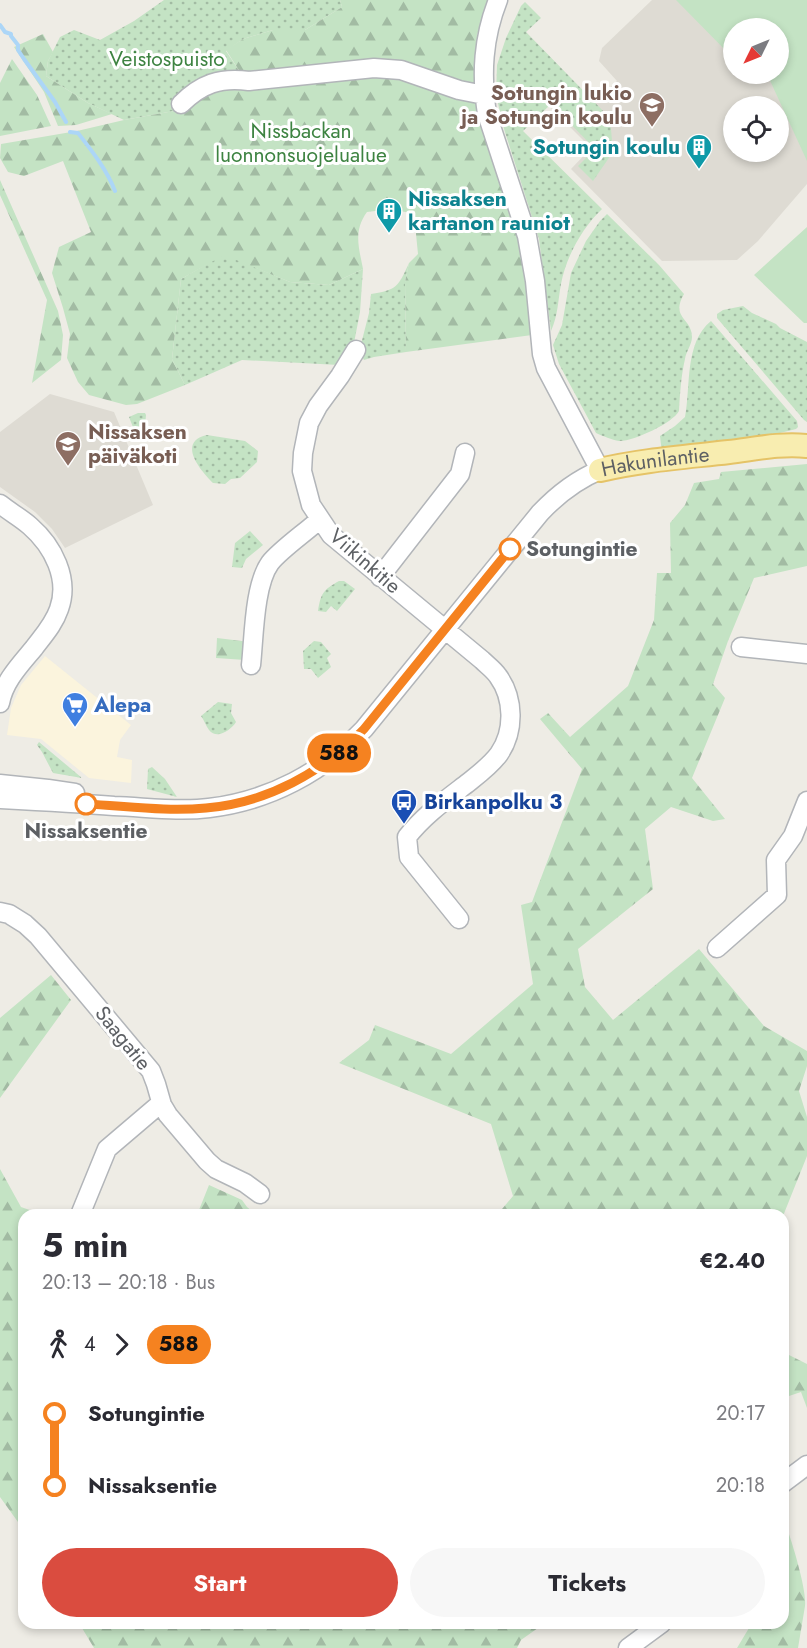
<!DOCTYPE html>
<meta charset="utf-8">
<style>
:root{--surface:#fff;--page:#f7f7f7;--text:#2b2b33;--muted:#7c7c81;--accent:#da4c3f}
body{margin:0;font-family:Jost,sans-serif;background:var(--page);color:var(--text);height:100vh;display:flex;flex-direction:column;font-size:22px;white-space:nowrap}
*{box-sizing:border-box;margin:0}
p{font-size:20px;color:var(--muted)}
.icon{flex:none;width:33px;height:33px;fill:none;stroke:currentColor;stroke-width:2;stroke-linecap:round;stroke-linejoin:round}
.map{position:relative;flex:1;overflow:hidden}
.panel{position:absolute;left:18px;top:1209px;width:771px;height:420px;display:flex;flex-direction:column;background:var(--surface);border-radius:18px;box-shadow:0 3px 9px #0003}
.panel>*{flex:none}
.badge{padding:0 12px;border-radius:20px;font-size:21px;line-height:39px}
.needle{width:39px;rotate:227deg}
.tools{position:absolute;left:723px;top:18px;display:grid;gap:12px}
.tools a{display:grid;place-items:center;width:66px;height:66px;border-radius:50%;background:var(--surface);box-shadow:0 3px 9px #0003;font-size:30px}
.map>.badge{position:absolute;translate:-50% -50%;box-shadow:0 0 0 3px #fff}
.legs{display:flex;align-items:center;gap:9px;height:66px;padding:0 24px;font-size:20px}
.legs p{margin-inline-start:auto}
.overview{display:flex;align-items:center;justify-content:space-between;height:102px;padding:0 24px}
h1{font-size:33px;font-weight:700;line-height:45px}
.button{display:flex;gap:12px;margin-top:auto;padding:12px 24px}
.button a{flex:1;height:69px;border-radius:36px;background:var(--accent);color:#fff;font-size:24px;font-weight:700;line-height:69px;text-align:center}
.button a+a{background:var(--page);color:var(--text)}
ul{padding:0 24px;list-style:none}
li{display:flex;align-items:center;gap:21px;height:72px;font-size:22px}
li i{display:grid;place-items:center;width:9px;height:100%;margin:0 8px;background:currentColor}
li i::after{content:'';width:15px;height:15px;margin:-8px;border:4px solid;border-radius:50%;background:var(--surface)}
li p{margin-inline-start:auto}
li:first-child i{background:linear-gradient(#0000 50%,currentColor 0)}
li:last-child i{background:linear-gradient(currentColor 50%,#0000 0)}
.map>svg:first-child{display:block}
</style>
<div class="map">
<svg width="807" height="1648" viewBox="0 0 807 1648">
<defs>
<pattern id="grass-dots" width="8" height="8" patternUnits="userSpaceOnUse" patternTransform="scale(1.5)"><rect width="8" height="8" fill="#c4e3c4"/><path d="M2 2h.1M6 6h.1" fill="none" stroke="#a2bba3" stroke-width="1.8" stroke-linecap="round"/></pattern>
<pattern id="forest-firs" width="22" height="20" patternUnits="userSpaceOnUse" patternTransform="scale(1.5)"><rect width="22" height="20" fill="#c4e3c4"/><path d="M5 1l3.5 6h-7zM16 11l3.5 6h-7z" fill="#a2bba3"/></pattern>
</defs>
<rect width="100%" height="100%" fill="#eeece5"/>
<path fill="#fbf4dd" d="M 45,656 L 131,725 L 120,740 L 117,757 L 132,760 L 131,783 L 89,778 L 41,739 L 7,735 L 11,708 L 21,685 Z"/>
<path fill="#dedbd3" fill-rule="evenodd" d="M 652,0 L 807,0 L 807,184 L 758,241 L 737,260 L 662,261 L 571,169 L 591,148 L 551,108 L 594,103 L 617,81 L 599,61 L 602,48 ZM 734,28 L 778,28 L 778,74 L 734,74 ZM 734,106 L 778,106 L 778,152 L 734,152 Z
M 50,394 L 114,412 L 153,505 L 65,548 L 52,529 L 35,512 L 0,487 L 0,432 Z"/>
<path fill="url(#grass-dots)" d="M 164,0 L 340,0 L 342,7 L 305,30 L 273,30 L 243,39 L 226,51 L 250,87 L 185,109 L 124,120 L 88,103 L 46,76 L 48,61 L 60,37 L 74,30 L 100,40 L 134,21 Z
M 525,2 L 541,18 L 526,32 L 610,118 L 613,152 L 593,181 L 578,166 L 595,149 L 551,104 L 523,131 L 602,209 C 582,228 566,257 561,284 C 558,300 558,316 551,331 L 539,239 L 504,129 L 496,95 L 497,65 L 506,38 L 521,6 Z
M 607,214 L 659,265 L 684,294 C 670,318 692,318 692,337 C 692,344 686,352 685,359 C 681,376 680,394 679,411 C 673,423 632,442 619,441 C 612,440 603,436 596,433 L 559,364 L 553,345 L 562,325 L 571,273 L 586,241 L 600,221 Z
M 224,254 L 290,282 L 329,285 L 363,269 L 360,312 L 353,348 L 339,365 L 242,360 L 185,385 L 172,359 L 181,279 Z
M 409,263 L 405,282 L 406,352 L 374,357 L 364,360 L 359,352 L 369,313 L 371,294 C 397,290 398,287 409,263 Z
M 743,306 L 752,313 L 776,324 L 780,328 L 807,342 L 807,422 L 804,420 L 717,318 L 717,314 L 723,310 Z
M 711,321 L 797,421 L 798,427 L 796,429 L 780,433 L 781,437 L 662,454 L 660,436 L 675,426 L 685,417 C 691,387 684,343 711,321 Z
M 138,413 L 145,413 L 146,415 L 144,439 L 141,442 L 138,440 L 129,417 Z
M 207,435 L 245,441 L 258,451 L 257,462 L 240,478 L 231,479 L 225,484 L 213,483 C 201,471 176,442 207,435 Z
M 250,531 L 263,545 L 246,559 L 242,568 L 232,567 L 235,543 Z
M 339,581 L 344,581 L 355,589 L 337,611 L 331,606 L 326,612 L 318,611 C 321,593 323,590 339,581 Z
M 314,641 L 321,642 L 331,654 L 327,658 L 331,667 L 318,678 L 311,669 L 304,669 L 303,651 Z
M 218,702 L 232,704 L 231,713 L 236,722 C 231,730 217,740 209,730 C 206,726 204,720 201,716 Z
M 39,742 L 82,778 L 53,773 L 42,752 L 37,745 Z
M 152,767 L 165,779 L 177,797 L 147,789 L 148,769 Z"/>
<path fill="url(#forest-firs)" d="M 340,0 L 488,0 L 477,35 L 475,68 L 476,101 L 487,146 L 519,236 L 532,335 L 406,352 L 405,282 L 409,263 L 418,254 L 414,214 L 392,209 L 367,212 C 353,231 359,248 363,269 L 329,285 L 290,282 L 224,255 L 181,279 L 172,359 L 185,385 L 137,404 L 126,405 L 89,395 L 78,382 L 67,358 L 70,334 L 63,308 L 52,273 L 59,247 L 91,232 L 63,161 L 24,176 L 8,172 L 0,158 L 1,144 L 77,131 L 124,120 L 185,109 L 212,90 L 249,86 L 226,50 L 243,39 L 273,30 L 305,30 L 342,7 Z
M 43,34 L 53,52 L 48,61 L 46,76 L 88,103 L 112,114 L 76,125 L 58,126 L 44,92 L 14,47 Z
M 12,59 L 37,95 L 51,126 L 0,136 L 0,83 Z
M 0,180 L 58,311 L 63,335 L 61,360 L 32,383 L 47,300 L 0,195 Z
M 807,464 L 807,566 L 754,578 L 728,641 L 713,684 L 725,698 L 692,778 L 725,819 L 713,821 L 671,807 L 645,829 L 653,889 L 578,949 L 585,987 L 613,1020 L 699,949 L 764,1026 L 807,1051 L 807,1066 L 799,1091 L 807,1117 L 807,1156 L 783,1216 L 783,1215 L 497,1215 L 513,1196 L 491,1124 L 339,1063 L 369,1040 L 375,1025 L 451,1054 L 533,984 L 521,905 L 532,902 L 582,769 L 540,719 L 548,713 L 570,737 L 628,686 L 654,620 L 657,573 L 671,573 L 670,523 L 685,505 L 694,483 L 719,479 L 721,472 Z
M 217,638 L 250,642 L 245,660 L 216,658 Z
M 51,975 L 71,1000 L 0,1098 L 0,1018 Z
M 0,1169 L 21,1207 L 44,1215 L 24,1215 L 24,1516 L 18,1522 L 0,1497 Z
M 209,1185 L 242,1200 L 247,1207 L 257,1215 L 197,1215 Z
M 783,1352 L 807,1364 L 807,1408 L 801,1392 L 783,1398 Z
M 783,1516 C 790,1536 807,1588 805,1606 L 798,1648 L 737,1648 L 752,1623 L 783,1623 Z
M 79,1623 L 545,1623 L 521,1640 L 517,1648 L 94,1648 Z"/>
<path fill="#c4e3c4" d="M 676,0 L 807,0 L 807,161 L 767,74 L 778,74 L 778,28 L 734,28 L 733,58 Z
M 807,227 L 807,323 L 804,323 L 754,275 Z"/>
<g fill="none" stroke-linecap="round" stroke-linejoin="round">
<path stroke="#acd6f7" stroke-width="4" d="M 0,25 L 5,32 L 11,34 L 11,36 L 18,45 L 18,50 L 24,59 L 55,102 L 66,122
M 70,132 L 78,133 C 92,151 107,170 115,191"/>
<g stroke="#b2b5b9" stroke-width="21">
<path id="minor" d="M 181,104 C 201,84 220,77 249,81 L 374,68 L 401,70 L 459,90 L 484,95
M 356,350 L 340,376 L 318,406 L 309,423 L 303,453 L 302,471 L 311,505 L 331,535 L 482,660 C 487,665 494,670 498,676 C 514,698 515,731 499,754 C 491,765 479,774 469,782 C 447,799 424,815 407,837 L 409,857 L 459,919
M 0,504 C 10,512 21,518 30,526 C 53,546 70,579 59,609 C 54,624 43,636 34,648 C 20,665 4,681 0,703
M 380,577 L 460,474 L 465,453
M 741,647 L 807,654
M 251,665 C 254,638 254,585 270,563 C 280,550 306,532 319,520
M 0,784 L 48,789 L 75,793
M 0,799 C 38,801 76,803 114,806 C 145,807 178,812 209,808 C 269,801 323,772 364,729 L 540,513 C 558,494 576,480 600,470 L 546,368 L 542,354 L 535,281 L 527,236 L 487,114 C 481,74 483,38 498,0
M 0,912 L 9,914 L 25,924 L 38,936 L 151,1071 L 156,1084 L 162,1105 L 168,1115 L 207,1161 L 216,1169 L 245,1183 L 260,1194
M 717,948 L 777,895 L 776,860 L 793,836 L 807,801
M 80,1215 L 107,1149 L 161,1103
M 783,1483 L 807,1465
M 628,1648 L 662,1623"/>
</g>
<g stroke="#e5c367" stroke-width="26">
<g id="major">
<path id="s1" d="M 600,470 C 642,460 686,457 729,452 C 754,449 781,443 807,446"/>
</g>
</g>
<use href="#minor" stroke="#fff" stroke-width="18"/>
<use href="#major" stroke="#f8edb0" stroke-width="22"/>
</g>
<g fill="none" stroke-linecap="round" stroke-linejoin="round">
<g stroke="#fff" stroke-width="14">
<path id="line-1" d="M 86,804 C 126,806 167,812 206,808 C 267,803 323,772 364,729 L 510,549"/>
</g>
<use href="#line-1" stroke="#f58220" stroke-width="9"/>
</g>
<defs>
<g id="school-pin" transform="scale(1.35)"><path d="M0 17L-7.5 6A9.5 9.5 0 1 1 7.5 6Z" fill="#8d6e63" stroke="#fff"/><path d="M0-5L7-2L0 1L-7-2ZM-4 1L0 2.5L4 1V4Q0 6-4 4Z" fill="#fff"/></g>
<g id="building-pin" transform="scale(1.35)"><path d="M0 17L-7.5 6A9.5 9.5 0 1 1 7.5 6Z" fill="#0f9aa8" stroke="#fff"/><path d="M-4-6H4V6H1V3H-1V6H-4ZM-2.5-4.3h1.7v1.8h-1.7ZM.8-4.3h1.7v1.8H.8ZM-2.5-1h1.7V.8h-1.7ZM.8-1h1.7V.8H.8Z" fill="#fff"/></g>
<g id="supermarket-pin" transform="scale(1.35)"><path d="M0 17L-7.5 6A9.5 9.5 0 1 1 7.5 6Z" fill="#3f7fe0" stroke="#fff"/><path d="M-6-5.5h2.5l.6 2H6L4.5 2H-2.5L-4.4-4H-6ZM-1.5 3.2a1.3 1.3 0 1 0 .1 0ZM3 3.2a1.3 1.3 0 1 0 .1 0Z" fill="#fff"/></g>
<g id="bus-pin" transform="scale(1.35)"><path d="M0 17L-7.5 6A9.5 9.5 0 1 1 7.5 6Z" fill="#1a4fb4" stroke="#fff"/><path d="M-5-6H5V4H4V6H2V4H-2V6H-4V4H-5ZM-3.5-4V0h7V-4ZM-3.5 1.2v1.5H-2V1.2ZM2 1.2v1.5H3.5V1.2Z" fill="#fff"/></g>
</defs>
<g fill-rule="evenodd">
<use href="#school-pin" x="652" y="105"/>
<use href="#building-pin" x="699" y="147"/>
<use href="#building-pin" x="389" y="211"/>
<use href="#school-pin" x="68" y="444"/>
<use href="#supermarket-pin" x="75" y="705"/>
<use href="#bus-pin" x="404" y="802"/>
</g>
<g fill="#fff" stroke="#f58220" stroke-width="3">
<circle cx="510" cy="549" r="10"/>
<circle cx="86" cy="804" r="10"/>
</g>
<g text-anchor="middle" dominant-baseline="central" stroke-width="6" stroke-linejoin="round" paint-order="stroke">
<g font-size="21" fill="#3d8341" stroke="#fff">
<text x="167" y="59">Veistospuisto</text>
<text x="301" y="131">Nissbackan<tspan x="301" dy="24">luonnonsuojelualue</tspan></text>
</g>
<g font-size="21" font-weight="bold" fill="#785e54" stroke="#fff" text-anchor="end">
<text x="632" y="93">Sotungin lukio<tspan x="632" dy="24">ja Sotungin koulu</tspan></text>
<text x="88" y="432" text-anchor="start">Nissaksen<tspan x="88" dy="24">päiväkoti</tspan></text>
</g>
<g font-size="21" font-weight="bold" fill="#0d838f" stroke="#fff" text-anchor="end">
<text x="680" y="147">Sotungin koulu</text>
<text x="408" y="199" text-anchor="start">Nissaksen<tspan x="408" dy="24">kartanon rauniot</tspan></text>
</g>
<g font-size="21" fill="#5d6064" stroke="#fff">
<text stroke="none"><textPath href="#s1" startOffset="56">Hakunilantie</textPath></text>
<text transform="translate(365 561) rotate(41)">Viikinkitie</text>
<text transform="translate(123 1038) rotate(51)">Saagatie</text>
</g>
<g font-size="21" font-weight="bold" fill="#5d6064" stroke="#fff" text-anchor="start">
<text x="526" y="549">Sotungintie</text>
<text x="86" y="831" text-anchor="middle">Nissaksentie</text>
</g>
<g font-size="21" font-weight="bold" fill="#366cbe" stroke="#fff" text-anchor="start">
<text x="94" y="705">Alepa</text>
</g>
<g font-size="21" font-weight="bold" fill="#164399" stroke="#fff" text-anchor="start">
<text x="424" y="802">Birkanpolku 3</text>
</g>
</g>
</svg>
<div class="tools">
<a><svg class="needle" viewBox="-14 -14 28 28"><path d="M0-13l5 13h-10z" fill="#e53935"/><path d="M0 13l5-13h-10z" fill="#7c7c81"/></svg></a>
<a><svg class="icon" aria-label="locate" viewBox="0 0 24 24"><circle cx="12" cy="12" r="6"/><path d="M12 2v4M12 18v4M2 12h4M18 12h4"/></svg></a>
</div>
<b class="badge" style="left:339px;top:753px;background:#f58220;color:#111">588</b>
<section class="panel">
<div class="overview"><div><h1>5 min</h1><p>20:13 – 20:18 · Bus</p></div><b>€2.40</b></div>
<div class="legs"><svg class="icon" aria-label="walk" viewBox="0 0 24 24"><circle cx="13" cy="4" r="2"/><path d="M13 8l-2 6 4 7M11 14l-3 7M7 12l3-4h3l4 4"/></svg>4<svg class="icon" aria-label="forward" viewBox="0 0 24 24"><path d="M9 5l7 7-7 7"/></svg><b class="badge" style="background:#f58220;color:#111">588</b></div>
<ul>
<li><i style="color:#f58220"></i><b>Sotungintie</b><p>20:17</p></li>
<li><i style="color:#f58220"></i><b>Nissaksentie</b><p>20:18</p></li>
</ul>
<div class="button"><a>Start</a><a>Tickets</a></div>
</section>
</div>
